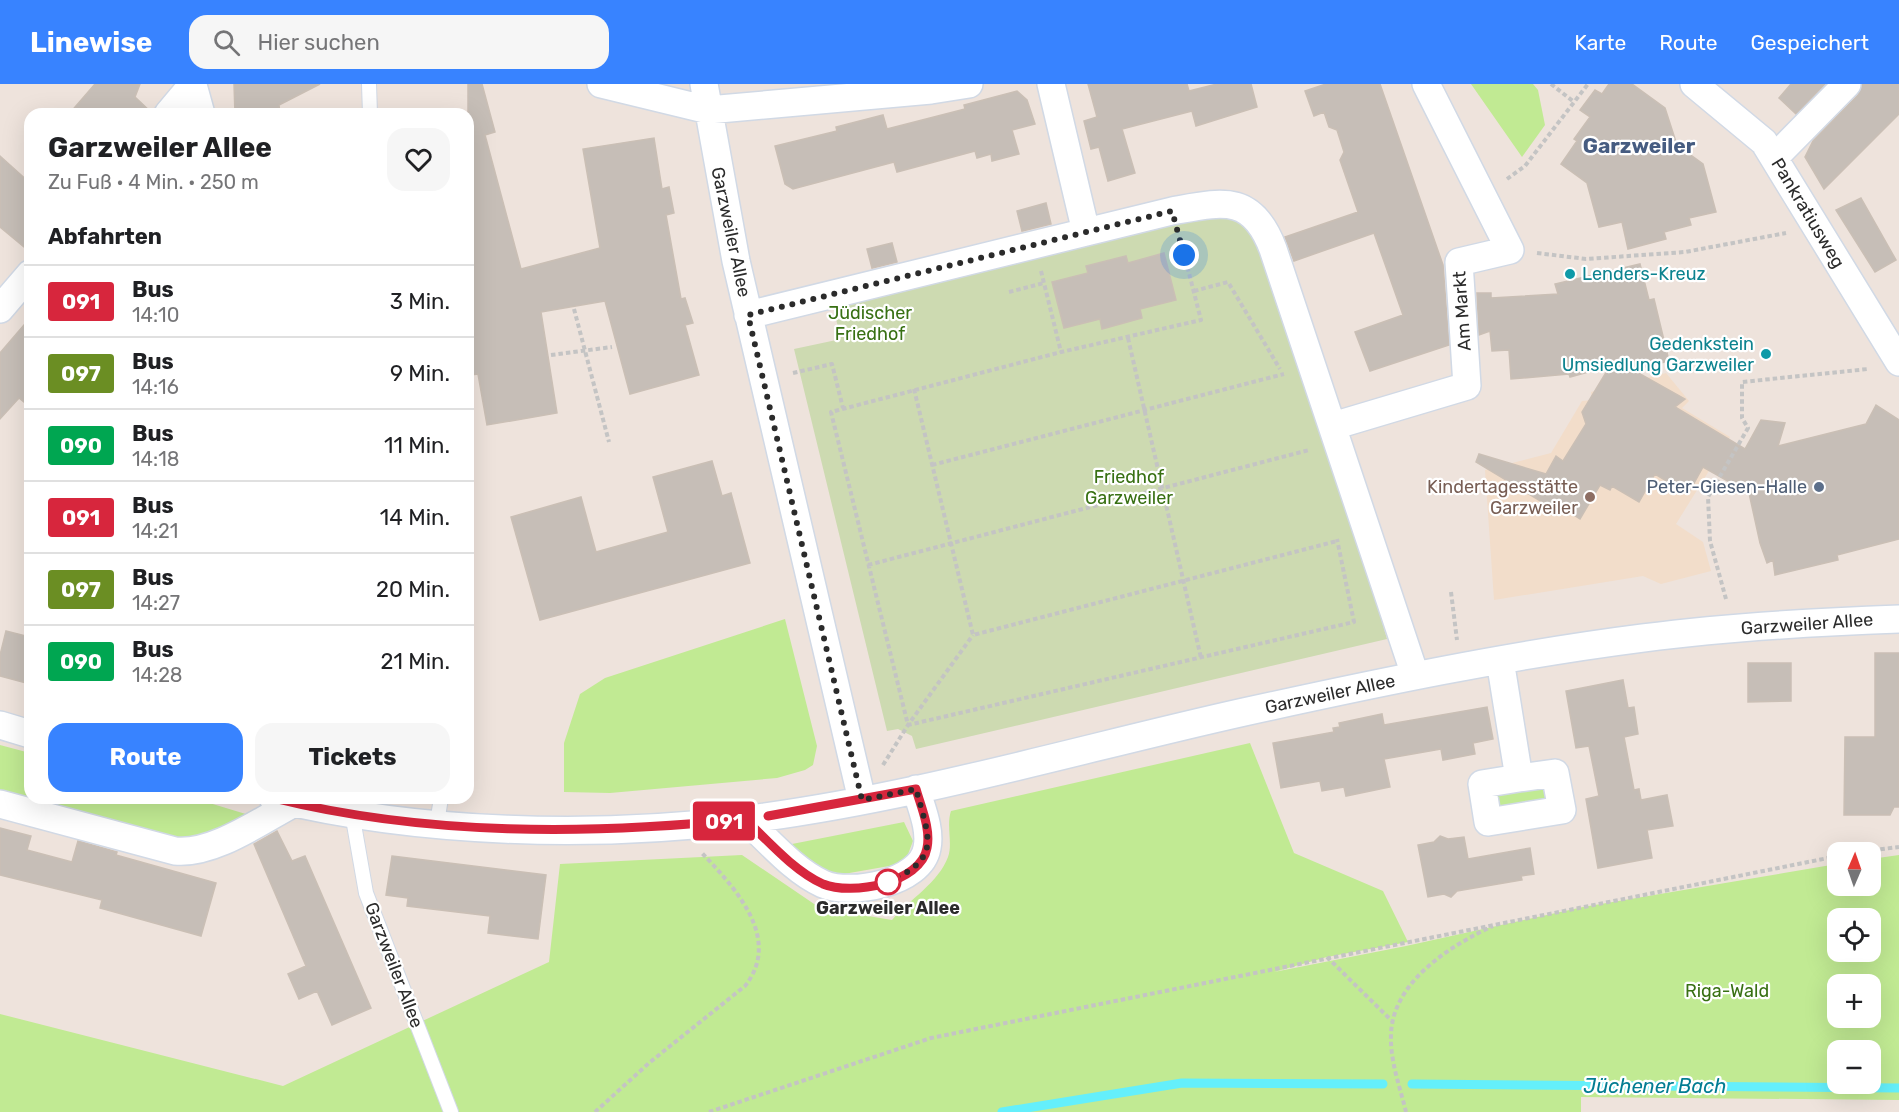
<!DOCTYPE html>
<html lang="de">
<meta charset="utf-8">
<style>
:root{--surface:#fff;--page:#f6f6f6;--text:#202124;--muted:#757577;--line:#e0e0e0;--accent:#3883ff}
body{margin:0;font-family:Rubik,sans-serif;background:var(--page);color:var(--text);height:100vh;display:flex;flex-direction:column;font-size:22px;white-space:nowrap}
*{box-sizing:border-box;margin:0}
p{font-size:20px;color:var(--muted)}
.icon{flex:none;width:33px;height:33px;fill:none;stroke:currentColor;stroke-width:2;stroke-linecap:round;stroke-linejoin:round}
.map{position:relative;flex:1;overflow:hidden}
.drawer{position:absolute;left:24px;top:24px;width:450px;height:696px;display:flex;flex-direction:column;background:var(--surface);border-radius:18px;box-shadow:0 6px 24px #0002}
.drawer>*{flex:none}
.badge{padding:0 12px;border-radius:4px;font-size:21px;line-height:39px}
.needle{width:39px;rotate:2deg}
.controls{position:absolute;left:1827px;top:758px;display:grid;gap:12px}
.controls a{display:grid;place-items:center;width:54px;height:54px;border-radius:12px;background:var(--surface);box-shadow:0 6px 24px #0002;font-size:30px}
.you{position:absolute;width:30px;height:30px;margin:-15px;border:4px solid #fff;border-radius:50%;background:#1a73e8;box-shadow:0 0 0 9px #1a73e833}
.map>.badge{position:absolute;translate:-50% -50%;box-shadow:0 0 0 3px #fff}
h2{padding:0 24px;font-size:22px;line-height:54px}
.round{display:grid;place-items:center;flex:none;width:63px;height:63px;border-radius:18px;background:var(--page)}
.summary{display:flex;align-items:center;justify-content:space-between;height:102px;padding:0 24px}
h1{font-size:28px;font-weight:700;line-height:45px}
.primary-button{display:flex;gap:12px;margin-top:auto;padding:12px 24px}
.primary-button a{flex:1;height:69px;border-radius:18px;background:var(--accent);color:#fff;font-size:24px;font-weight:700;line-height:69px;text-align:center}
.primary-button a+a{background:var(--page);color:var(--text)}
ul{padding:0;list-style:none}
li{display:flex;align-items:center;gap:18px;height:72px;padding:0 24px;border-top:2px solid var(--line)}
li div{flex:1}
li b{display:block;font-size:22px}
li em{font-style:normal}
li .badge{min-width:66px;font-weight:700;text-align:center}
header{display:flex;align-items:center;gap:36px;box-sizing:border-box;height:84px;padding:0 30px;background:var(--accent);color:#fff}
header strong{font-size:28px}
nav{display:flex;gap:33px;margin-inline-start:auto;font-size:21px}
.search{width:420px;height:54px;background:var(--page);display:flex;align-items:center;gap:15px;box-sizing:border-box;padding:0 21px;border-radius:18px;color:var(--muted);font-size:22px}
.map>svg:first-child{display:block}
</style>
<header>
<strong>Linewise</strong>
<div class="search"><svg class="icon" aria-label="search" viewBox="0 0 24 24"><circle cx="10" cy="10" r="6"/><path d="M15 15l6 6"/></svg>Hier suchen</div>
<nav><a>Karte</a><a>Route</a><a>Gespeichert</a></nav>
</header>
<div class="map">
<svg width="1899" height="1028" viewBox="0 0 1899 1028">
<rect width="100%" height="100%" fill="#eee3dc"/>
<path fill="#f2ddca" d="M 1666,289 L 1689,317 L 1682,324 L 1730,353 L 1676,440 L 1703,458 L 1711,487 L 1661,500 L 1643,492 L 1494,516 L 1485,386 L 1551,369 L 1582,317 L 1592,316 L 1591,308 Z"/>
<path fill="#c1ea93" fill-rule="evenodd" d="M 1471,0 L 1533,0 L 1538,6 L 1545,41 L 1522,73 Z
M 785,535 L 817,662 L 813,681 L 805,686 L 777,694 L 610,709 L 564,708 L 564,659 L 580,610 L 605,594 Z
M 1250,659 L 1294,769 L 1383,807 L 1408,858 L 1327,873 L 1274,888 L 1406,862 L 1583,823 L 1837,780 L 1838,801 L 1870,801 L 1871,775 L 1899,771 L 1899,1016 L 1581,1013 L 1581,1028 L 0,1028 L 0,930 L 283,1002 L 549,878 L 560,780 L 742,771 L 820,824 L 892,836 C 909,816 939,798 948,773 C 953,759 946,742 951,727 ZM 1838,834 L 1870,834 L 1870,867 L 1838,867 ZM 1838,900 L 1870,900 L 1870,933 L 1838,933 ZM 1838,966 L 1870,966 L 1870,999 L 1838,999 Z
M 0,661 L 30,669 L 30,714 L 193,714 L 249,731 L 191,759 L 0,708 Z
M 1538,704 L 1546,705 L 1548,713 L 1545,716 L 1499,725 L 1495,715 L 1499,711 Z
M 904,738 L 913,757 L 907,773 L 895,781 L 838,791 L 825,788 L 813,780 L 792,760 Z"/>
<path fill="#cddab1" d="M 1207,127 L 1248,134 L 1326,344 L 1387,555 L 916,665 L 912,652 L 898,645 L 887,647 L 794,265 L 841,255 L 832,219 Z"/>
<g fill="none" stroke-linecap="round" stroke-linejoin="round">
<path stroke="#64effb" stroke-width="9" d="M 1412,1000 L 1899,1004
M 1002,1028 L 1182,999 L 1383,1000"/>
</g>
<path fill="#c6beb7" stroke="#cabfb5" stroke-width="1.5" d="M 95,0 L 140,0 L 135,13 L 153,30 L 69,30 Z
M 234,0 L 320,0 L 279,21 L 280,30 L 235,30 Z
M 468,0 L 482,0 L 495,48 L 485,51 L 521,185 L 600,164 L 583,65 L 654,54 L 662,105 L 669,103 L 674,129 L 666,131 L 681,215 L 685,214 L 693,239 L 685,241 L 699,291 L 630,310 L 605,217 L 541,228 L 557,329 L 487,341 L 478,290 L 471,291 L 468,273 Z
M 1088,0 L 1187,0 L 1189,7 L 1217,0 L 1251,0 L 1257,23 L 1196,42 L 1192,27 L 1122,45 L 1135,89 L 1108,97 L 1099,63 L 1091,65 L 1084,37 L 1097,33 Z
M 1326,0 L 1380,0 L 1443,181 L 1449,261 L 1370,287 L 1355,248 L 1403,231 L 1374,149 L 1294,177 L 1285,153 L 1358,128 L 1340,76 L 1344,68 L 1337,46 L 1329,43 L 1324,28 L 1314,32 L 1305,7 Z
M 1609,0 L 1632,0 L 1665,24 L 1677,61 L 1703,80 L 1716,128 L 1689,134 L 1691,141 L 1664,148 L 1666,155 L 1628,165 L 1622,138 L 1599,143 L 1587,99 L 1561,80 L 1577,57 L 1574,55 L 1590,33 L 1580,26 L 1595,6 L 1602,10 Z
M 1791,0 L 1825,0 L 1796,30 L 1779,14 Z
M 1862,0 L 1899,0 L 1899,30 L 1824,105 L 1805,73 L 1813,57 L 1858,11 Z
M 1017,7 L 1027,16 L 1035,40 L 1012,46 L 1019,70 L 992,77 L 991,70 L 977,74 L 975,67 L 897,88 L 894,78 L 793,105 L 785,100 L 775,62 L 837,47 L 836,43 L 883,31 L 887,45 L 965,25 L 964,21 Z
M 0,72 L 30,99 L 30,168 L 0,143 Z
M 1861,114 L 1896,176 L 1875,188 L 1836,126 Z
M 1046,119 L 1051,140 L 1022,147 L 1017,127 Z
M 892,159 L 897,178 L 872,184 L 867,165 Z
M 1164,169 L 1176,216 L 1140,225 L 1142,234 L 1102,245 L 1100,235 L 1064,244 L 1052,198 L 1088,189 L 1086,182 L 1126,172 L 1128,179 Z
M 1640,180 L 1649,216 L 1654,215 L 1669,277 L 1633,286 L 1685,315 L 1675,323 L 1745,365 L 1761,336 L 1785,339 L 1778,362 L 1866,340 L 1876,321 L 1899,336 L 1899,455 L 1837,471 L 1838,476 L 1775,491 L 1773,476 L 1767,479 L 1760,459 L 1749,409 L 1703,383 L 1688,410 L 1655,390 L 1639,418 L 1612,402 L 1610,406 L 1600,401 L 1580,435 L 1560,422 L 1557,427 L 1476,378 L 1479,370 L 1546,390 L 1556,372 L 1563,377 L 1586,340 L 1582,328 L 1610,282 L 1570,293 L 1569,290 L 1511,295 L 1509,266 L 1492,267 L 1490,247 L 1479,251 L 1477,209 L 1491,209 L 1491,214 L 1558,210 L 1555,200 Z
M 30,234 L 30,323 L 19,314 L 0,335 L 0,269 Z
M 712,377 L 722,412 L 731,409 L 750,479 L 540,536 L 511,433 L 581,413 L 596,468 L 668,448 L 653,393 Z
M 6,547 L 30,553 L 30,600 L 0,592 L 0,571 Z
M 1875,569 L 1899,569 L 1899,723 L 1894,723 L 1890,731 L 1844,731 L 1845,653 L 1875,653 Z
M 1748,579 L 1791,579 L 1791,617 L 1748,618 Z
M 1623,596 L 1628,624 L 1634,623 L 1638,650 L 1624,653 L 1634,706 L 1639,705 L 1641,716 L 1667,711 L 1673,742 L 1647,746 L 1652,774 L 1598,784 L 1586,715 L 1599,712 L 1589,662 L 1576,664 L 1566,607 Z
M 1487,623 L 1493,655 L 1473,659 L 1475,670 L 1443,676 L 1441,665 L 1384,675 L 1390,703 L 1346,712 L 1344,703 L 1322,707 L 1320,697 L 1281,704 L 1273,659 L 1334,648 L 1333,644 L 1340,643 L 1339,639 L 1358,635 L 1382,630 L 1384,641 Z
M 0,744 L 31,752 L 27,766 L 72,778 L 78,757 L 117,768 L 116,771 L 216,799 L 201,852 L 100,824 L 102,816 L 0,791 Z
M 277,747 L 292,777 L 305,772 L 371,924 L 332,941 L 317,907 L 299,915 L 288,890 L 306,882 L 254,760 Z
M 1440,752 L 1448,755 L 1464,753 L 1468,775 L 1530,764 L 1534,790 L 1521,792 L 1522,796 L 1457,807 L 1451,813 L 1444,810 L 1428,813 L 1418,761 L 1434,758 Z
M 392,772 L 546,791 L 538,855 L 488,849 L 490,832 L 407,822 L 408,814 L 386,811 Z"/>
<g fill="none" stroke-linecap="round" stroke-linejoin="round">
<g stroke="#d1d9e5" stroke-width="16">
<path id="service" d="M 369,0 L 370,30
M 352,729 L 366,809 L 451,1028
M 437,739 L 441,714"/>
</g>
<g stroke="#d1d9e5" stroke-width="30">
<path id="minor" d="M 601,0 L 708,26 L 931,6 L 969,0
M 704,0 L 736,177 L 862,716
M 1051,0 L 1086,148
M 1694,0 L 1764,58 L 1899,278
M 193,1 L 201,30
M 168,30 L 193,0
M 1775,73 L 1847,0
M 0,225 L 30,190
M 748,231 L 1172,127 C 1222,118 1252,109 1273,165 L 1415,591
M 1333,342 L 1467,302 L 1459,178 L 1510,166 L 1426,0
M 1500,576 L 1519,694 L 1482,700 L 1488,738 L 1562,726 L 1555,689 L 1519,694
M 0,641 L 30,650
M 273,714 C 420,750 593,754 742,736 C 912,715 1078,665 1244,628 C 1376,599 1509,571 1643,554 C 1728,543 1814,538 1899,535
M 0,720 L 175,767 C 213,771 260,737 294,719 L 295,714
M 745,735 C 769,757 794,787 823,800 C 851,812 921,799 927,764 C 931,745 921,723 916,705"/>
</g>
<path stroke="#c4c4c4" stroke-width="4" stroke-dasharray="4.5 3" stroke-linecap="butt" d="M 1551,0 L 1574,18
M 1507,95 L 1525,82 L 1588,0
M 1180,154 L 1201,236 L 1061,268 L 831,328 L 908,641 L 1354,538 L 1337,455
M 1537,169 L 1586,175 L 1685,168 L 1786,149
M 1041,187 L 1061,268
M 1194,207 L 1228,198 L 1280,285
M 1009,208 L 1044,199
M 574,225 L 609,358
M 1128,254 L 1201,574
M 551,271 L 612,263
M 793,289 L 832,280 L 843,324
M 914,305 L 973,551 L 1337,457
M 932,381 L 1284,290
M 868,481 L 1309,366
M 1451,508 L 1457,556
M 1726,515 L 1710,457 L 1708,413 L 1748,344 L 1742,334 L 1742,298 L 1868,285
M 883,681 L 908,641 L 973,551
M 1858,768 L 1899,763
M 1327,873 L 1393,938
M 595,1028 L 649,979 L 745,902 C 783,854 734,803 702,769
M 709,1028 L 931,954 L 1838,772
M 1406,1028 C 1400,1003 1390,977 1391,951 C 1392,898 1451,861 1493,842"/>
<use href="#service" stroke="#fff" stroke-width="14"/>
<use href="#minor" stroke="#fff" stroke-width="27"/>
</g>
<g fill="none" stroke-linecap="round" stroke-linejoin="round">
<g stroke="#fff" stroke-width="14">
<path id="line" d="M 273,714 C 426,752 589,751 745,735 C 768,757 794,787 823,800 C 852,812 921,799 927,764 C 931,745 921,723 916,705 L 768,732"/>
</g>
<use href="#line" stroke="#d7263d" stroke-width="9"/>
<path stroke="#2b2b2b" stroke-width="6" stroke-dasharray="0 10.8" d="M 888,798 C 941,774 930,757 916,705 L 862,716 L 748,231 L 1172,127 L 1184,171"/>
</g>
<g fill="#0f9aa8" stroke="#fff" stroke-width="2">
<circle cx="1570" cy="190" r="6"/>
<circle cx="1766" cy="270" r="6"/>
</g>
<circle fill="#5c6f8a" stroke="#fff" stroke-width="2" cx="1819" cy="403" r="6"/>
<circle fill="#8d6e63" stroke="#fff" stroke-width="2" cx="1590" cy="413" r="6"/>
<circle fill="#fff" stroke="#d7263d" stroke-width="3" cx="888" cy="798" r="12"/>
<g text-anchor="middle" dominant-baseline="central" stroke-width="4.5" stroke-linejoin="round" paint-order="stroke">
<g font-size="18" fill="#2b2b2b" stroke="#fff">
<text transform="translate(1808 129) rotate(59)">Pankratiusweg</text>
<text transform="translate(731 148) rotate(78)">Garzweiler Allee</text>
<text transform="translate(1462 227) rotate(-94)">Am Markt</text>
<text transform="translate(1807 540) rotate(-4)">Garzweiler Allee</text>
<text transform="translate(1330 610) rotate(-12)">Garzweiler Allee</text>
<text transform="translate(394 881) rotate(69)">Garzweiler Allee</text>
</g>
<g font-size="18" fill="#0d838f" stroke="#fff" text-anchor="start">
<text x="1582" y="190">Lenders-Kreuz</text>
<text x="1754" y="260" text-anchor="end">Gedenkstein<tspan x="1754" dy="21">Umsiedlung Garzweiler</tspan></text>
</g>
<g font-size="18" fill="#387013" stroke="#fff">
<text x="870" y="229">Jüdischer<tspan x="870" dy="21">Friedhof</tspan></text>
<text x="1129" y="393">Friedhof<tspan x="1129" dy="21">Garzweiler</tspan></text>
<text x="1727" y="907">Riga-Wald</text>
</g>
<g font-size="18" fill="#785e54" stroke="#fff" text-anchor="end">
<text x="1578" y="403">Kindertagesstätte<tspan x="1578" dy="21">Garzweiler</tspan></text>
</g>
<g font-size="18" fill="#4e5e75" stroke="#fff" text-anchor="end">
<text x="1807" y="403">Peter-Giesen-Halle</text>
</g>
<g font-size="18" font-weight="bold" fill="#2b2b2b" stroke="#fff">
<text x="888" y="824">Garzweiler Allee</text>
</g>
<g font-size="20" font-style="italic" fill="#037d93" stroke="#fff">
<text x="1655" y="1002">Jüchener Bach</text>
</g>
<g font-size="21" font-weight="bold" fill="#465c81" stroke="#fff">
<text x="1639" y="61">Garzweiler</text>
</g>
</g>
</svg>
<div class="controls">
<a><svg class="needle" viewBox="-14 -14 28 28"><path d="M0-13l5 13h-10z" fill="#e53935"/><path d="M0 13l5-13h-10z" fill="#757577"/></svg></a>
<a><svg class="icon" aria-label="locate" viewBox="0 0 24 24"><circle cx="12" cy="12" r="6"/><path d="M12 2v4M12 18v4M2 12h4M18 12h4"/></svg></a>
<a>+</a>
<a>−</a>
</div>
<div class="you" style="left:1184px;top:171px"></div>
<b class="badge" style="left:724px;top:737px;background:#d7263d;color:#fff">091</b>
<section class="drawer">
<div class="summary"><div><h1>Garzweiler Allee</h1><p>Zu Fuß · 4 Min. · 250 m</p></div><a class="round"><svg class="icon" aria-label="heart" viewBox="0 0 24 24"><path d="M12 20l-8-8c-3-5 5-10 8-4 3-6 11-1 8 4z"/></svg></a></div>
<h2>Abfahrten</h2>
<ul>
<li><span class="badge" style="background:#d7263d;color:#fff">091</span><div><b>Bus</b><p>14:10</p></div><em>3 Min.</em></li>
<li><span class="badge" style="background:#6b8e23;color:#fff">097</span><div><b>Bus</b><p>14:16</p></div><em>9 Min.</em></li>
<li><span class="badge" style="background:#00a651;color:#fff">090</span><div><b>Bus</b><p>14:18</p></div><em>11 Min.</em></li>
<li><span class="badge" style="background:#d7263d;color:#fff">091</span><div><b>Bus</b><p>14:21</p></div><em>14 Min.</em></li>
<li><span class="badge" style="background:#6b8e23;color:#fff">097</span><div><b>Bus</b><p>14:27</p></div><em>20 Min.</em></li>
<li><span class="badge" style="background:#00a651;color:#fff">090</span><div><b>Bus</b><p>14:28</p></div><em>21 Min.</em></li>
</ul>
<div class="primary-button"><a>Route</a><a>Tickets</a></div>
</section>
</div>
